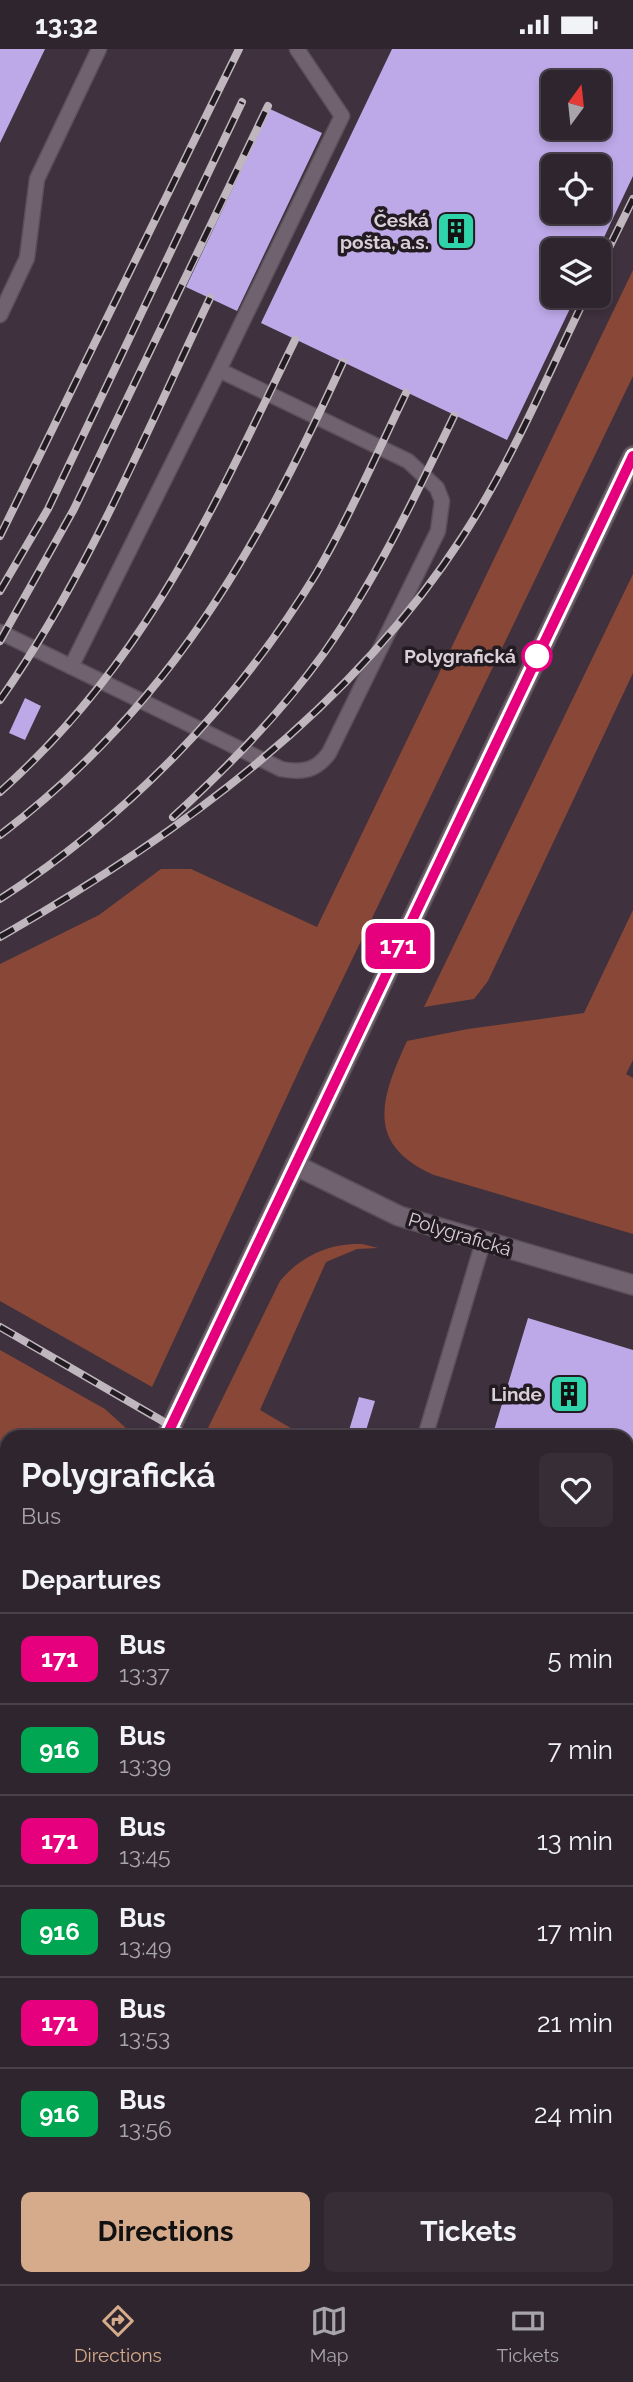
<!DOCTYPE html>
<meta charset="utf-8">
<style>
:root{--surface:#2f252e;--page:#372d36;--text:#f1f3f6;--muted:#a7a5aa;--line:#4a424a;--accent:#d6ab8b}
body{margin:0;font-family:Raleway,sans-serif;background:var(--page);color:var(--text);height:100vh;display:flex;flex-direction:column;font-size:26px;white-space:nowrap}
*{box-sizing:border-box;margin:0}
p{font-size:23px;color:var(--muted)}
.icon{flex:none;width:38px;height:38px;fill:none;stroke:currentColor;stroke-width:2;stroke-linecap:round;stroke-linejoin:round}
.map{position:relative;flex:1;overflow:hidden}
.panel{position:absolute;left:0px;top:1381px;width:634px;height:856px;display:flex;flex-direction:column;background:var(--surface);border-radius:21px 21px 0 0;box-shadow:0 4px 10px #0003,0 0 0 2px var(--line)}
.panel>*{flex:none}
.badge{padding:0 14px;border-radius:10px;font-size:24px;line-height:46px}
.needle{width:46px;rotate:15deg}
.tools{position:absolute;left:541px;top:21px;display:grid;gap:14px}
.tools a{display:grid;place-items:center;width:70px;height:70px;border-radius:10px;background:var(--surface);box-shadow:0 4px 10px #0003,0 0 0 2px var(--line);font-size:35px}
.map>.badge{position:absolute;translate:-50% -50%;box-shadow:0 0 0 4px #fff}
h2{padding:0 21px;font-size:26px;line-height:63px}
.round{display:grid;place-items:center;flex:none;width:74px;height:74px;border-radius:10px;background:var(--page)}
.head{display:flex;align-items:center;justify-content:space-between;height:119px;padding:0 21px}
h1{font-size:33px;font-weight:700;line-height:52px}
.primary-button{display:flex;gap:14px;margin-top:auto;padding:14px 21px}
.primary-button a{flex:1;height:80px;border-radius:10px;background:var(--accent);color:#111;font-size:28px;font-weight:700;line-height:80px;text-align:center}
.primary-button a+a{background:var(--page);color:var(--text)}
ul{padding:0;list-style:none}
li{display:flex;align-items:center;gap:21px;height:91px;padding:0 21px;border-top:2px solid var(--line)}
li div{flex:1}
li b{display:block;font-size:26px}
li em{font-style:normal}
li .badge{min-width:77px;font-weight:700;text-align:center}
.status{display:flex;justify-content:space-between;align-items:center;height:49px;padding:0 35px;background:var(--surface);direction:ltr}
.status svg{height:19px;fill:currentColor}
.tab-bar{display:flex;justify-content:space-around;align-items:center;height:98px;border-top:2px solid var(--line);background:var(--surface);font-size:19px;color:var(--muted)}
.tab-bar a{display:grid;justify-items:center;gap:4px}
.tab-bar .current{color:var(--accent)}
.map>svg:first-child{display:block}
</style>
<div class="status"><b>13:32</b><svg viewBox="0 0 49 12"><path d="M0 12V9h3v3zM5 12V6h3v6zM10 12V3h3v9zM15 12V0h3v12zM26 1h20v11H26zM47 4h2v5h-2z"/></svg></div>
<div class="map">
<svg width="633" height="2235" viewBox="0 0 633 2235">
<rect width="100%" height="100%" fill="#3f313d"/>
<path fill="#894837" d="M 633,221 L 633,327 L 309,1000 L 152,1338 L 0,1252 L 0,915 L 99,866 L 161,820 L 191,820 L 317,878 Z
M 633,525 L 633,624 L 488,932 L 474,950 L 424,958 Z
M 633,861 L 633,1011 L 626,1025 L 633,1029 L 633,1185 L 434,1126 C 364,1095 381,1049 407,992 L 468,980 L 584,964 Z
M 362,1195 L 378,1199 L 357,1200 L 326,1213 L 260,1361 L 306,1388 L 224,1388 L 208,1379 L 280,1232 C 301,1207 329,1194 362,1195 Z
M 0,1301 L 105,1360 L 127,1380 L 123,1388 L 7,1388 L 7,1618 L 0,1628 Z
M 7,1879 L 7,1972 L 0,1986 L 0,1899 Z"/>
<path fill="#93513f" d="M 627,1653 L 633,1657 L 633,1874 L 626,1872 Z"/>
<path fill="#bda8e8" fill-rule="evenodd" d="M 0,0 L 45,0 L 0,94 Z
M 392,0 L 633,0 L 633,127 L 598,201 L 553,201 L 553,247 L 576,247 L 507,391 L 261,274 ZM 553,33 L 598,33 L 598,79 L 553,79 ZM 553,117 L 598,117 L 598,163 L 553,163 Z
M 270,60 L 322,84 L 237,262 L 186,238 Z
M 25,649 L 41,657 L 25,691 L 9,684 Z
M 528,1269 L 633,1301 L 633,1462 L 626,1460 L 626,1388 L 492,1388 Z
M 359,1348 L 375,1352 L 364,1388 L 347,1388 Z
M 626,2038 L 633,2041 L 633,2110 L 626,2108 Z
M 7,2044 L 7,2109 L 0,2107 L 0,2063 Z
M 0,2175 L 7,2175 L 7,2208 L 0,2208 Z
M 75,2230 L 177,2230 L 177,2235 L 75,2235 Z
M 355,2230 L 475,2230 L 474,2235 L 357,2235 L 353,2234 Z"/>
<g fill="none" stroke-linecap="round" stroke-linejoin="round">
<g stroke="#5b505a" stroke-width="17">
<path id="service" d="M 0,266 L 27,209 L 37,130 L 99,0
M 219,321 L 342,67 L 297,0
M 0,583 L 281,720 C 302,724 316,722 329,704 L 438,482 L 442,452 L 437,439 L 408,412 L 219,321 L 71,618
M 428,1388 L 427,1381 L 483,1193
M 626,1510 L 633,1513
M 0,2025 L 7,2013"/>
</g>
<g stroke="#5b505a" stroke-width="22">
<path id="minor" d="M 295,1116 L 399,1167 L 633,1236"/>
</g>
<g stroke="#5b505a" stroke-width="22">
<path id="tertiary" d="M 166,1388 L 633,407
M 0,1730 L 7,1721"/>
</g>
<g stroke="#5b505a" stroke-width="22">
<path id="secondary" d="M 0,1703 L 7,1705
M 0,1807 L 7,1809
M 626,1932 L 633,1935
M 626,2019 L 633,2022"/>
</g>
<path stroke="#8a7e88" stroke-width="4.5" stroke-dasharray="3.5 3.5" stroke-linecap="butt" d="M 0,1467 L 7,1464"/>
<use href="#service" stroke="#71626f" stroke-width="14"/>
<use href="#minor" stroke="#71626f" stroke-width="19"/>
<use href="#tertiary" stroke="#71626f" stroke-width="19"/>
<use href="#secondary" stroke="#71626f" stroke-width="19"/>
<path stroke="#bfb6be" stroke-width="2" d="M 0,1750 L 7,1753
M 0,1772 L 7,1774
M 626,1968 L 633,1970
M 626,1991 L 633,1993"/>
<g stroke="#bfb6be" stroke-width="8">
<path id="rail" d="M 598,221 L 633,150
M 0,487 L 239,0
M 0,542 L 48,460 L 242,53
M 0,592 L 74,460 L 268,57
M 0,651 C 87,527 145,386 210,249
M 0,743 C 146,613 212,462 295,291
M 173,768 C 228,718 280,665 324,604 C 376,530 415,448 454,367
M 0,786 C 168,659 257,502 343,313
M 0,850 C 129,767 236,656 316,525 C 350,467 377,404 406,344
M 0,888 C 179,786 350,662 463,487 C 512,411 547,328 586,247
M 0,1278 L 190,1388
M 626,1638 L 633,1641"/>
</g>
<use href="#rail" stroke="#221b21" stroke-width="5" stroke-dasharray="16" stroke-linecap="butt"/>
</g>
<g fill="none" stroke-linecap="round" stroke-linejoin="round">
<g stroke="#fff" stroke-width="16">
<path id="line" d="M 166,1388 L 633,407"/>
</g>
<use href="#line" stroke="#e6007e" stroke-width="10"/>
</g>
<defs>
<g id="building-square" transform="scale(2.0125)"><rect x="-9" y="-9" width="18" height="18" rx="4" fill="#30d4aa" stroke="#221b21"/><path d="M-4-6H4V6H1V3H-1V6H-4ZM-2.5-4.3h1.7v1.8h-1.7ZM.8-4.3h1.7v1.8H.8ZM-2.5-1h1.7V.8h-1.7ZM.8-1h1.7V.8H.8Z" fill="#111"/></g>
</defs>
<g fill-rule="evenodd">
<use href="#building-square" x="456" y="182"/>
<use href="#building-square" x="569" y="1345"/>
</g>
<circle fill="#fff" stroke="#e6007e" stroke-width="3.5" cx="537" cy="607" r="14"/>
<g text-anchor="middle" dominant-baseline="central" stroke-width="7" stroke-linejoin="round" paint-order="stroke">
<g font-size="19" font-weight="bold" fill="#d8cfd7" stroke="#221b21" text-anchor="end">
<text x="429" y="171">Česká<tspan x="429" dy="22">pošta, a.s.</tspan></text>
<text x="542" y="1345">Linde</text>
</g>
<g font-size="19" font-weight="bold" fill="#d8cfd7" stroke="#221b21" text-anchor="end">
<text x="516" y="607">Polygrafická</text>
</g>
<g font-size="19" fill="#d8cfd7" stroke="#221b21">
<text transform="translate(460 1185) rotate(17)">Polygrafická</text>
</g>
</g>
</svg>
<div class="tools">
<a><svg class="needle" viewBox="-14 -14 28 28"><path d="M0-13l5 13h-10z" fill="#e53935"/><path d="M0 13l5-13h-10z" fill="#a7a5aa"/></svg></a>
<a><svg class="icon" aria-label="locate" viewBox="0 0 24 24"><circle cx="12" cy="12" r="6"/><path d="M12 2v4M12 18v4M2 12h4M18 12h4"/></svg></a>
<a><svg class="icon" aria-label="layers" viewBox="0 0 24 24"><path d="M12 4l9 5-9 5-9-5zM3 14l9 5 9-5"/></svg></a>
</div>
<b class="badge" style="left:398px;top:897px;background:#e6007e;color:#fff">171</b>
<section class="panel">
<div class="head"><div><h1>Polygrafická</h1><p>Bus</p></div><a class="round"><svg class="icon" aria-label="heart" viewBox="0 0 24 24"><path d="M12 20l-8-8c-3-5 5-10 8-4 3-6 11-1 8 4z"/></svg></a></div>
<h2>Departures</h2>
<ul>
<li><span class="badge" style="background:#e6007e;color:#fff">171</span><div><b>Bus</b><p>13:37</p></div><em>5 min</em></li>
<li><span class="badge" style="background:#00a651;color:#fff">916</span><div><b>Bus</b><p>13:39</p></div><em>7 min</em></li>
<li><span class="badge" style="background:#e6007e;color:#fff">171</span><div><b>Bus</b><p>13:45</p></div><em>13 min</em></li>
<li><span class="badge" style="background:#00a651;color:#fff">916</span><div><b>Bus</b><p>13:49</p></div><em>17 min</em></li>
<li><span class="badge" style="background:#e6007e;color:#fff">171</span><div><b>Bus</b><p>13:53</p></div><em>21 min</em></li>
<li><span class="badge" style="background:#00a651;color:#fff">916</span><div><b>Bus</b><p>13:56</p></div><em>24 min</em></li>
</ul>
<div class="primary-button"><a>Directions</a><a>Tickets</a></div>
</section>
</div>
<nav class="tab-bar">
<a class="current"><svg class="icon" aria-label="directions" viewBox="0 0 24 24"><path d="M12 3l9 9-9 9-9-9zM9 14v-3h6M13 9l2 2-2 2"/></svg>Directions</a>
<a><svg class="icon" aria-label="map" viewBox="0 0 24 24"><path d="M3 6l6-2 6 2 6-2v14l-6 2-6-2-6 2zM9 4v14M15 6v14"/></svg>Map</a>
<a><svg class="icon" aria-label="tickets" viewBox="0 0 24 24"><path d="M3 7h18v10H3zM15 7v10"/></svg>Tickets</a>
</nav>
